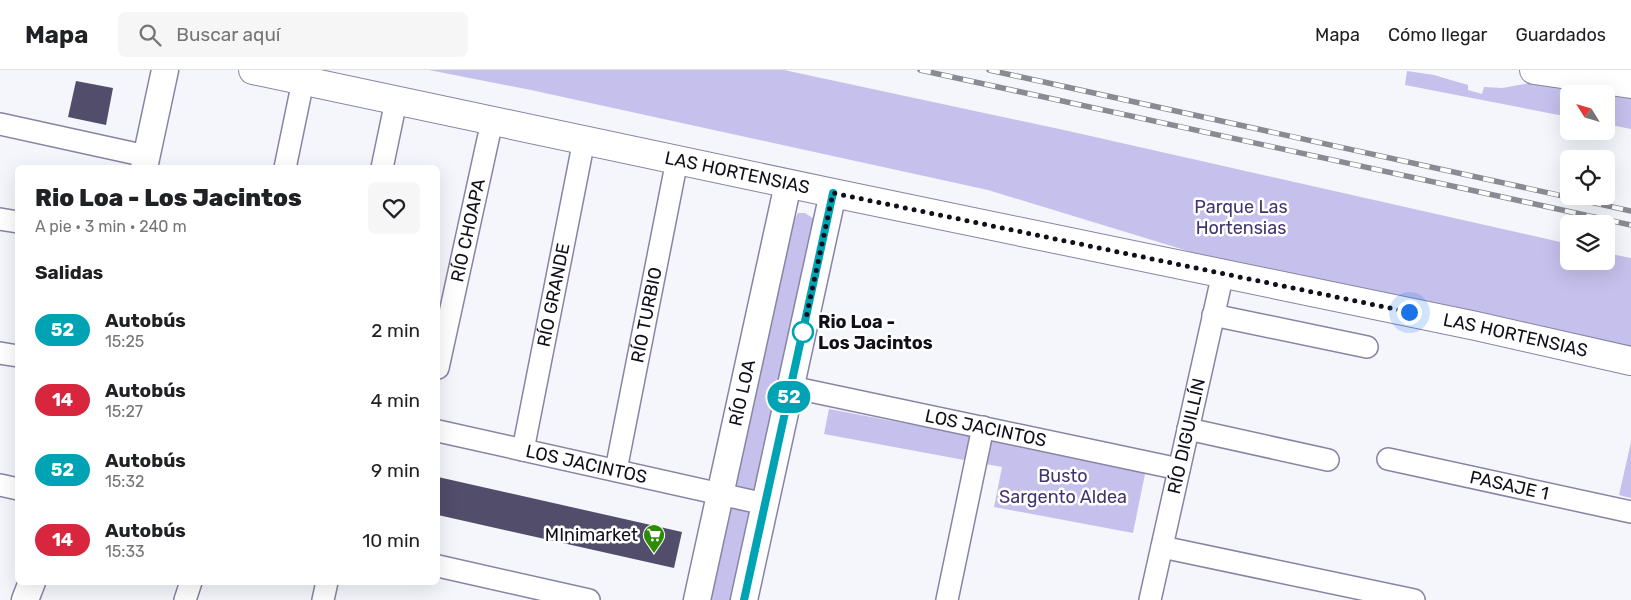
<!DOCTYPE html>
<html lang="es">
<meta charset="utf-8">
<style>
:root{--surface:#fff;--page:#f6f6f6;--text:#202124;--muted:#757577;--line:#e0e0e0}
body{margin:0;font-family:Rubik,sans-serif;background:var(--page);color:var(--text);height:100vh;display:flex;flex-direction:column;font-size:19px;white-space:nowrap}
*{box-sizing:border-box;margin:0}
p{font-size:16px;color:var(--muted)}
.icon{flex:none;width:28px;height:28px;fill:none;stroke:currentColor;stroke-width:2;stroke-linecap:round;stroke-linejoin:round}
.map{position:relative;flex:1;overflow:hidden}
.drawer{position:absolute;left:15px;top:95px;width:425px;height:420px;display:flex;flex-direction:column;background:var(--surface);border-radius:8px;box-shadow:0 5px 20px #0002}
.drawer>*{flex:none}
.badge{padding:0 10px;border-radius:16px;font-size:18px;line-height:32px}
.needle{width:32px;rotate:307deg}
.tools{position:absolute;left:1560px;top:15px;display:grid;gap:10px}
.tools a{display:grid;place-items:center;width:55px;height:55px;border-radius:8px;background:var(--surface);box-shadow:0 5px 20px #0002;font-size:25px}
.you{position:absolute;width:25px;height:25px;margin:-12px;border:4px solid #fff;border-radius:50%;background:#1a73e8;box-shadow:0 0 0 8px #1a73e833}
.map>.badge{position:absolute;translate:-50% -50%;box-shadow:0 0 0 2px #fff}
h2{padding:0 20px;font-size:19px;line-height:45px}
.round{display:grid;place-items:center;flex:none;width:52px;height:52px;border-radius:8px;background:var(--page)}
.summary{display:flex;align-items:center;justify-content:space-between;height:85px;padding:0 20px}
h1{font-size:24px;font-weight:800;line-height:38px}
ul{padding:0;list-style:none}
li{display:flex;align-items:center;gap:15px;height:70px;padding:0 20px}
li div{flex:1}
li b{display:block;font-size:19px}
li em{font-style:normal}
li .badge{min-width:55px;font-weight:700;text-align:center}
header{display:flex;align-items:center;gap:30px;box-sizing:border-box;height:70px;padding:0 25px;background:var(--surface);border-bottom:1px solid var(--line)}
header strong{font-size:24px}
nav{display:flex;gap:28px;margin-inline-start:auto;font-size:18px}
.search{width:350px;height:45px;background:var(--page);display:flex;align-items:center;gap:12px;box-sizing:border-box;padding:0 18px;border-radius:8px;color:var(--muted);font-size:19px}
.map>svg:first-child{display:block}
</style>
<header>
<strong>Mapa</strong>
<div class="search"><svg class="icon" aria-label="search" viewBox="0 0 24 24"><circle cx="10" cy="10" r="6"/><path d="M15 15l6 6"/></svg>Buscar aquí</div>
<nav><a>Mapa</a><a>Cómo llegar</a><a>Guardados</a></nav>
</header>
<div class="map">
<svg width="1631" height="530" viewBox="0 0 1631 530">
<rect width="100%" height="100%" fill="#f5f5fc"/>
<path fill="#c5c0ec" d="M 429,0 L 784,0 L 1064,60 L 1569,174 L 1569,191 L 1606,191 L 1606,183 L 1631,188 L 1631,278 L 1224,192 L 988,120 L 531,20 Z
M 1407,1 L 1434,5 L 1468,15 L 1468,20 L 1482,24 L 1484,17 L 1502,18 L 1536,12 L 1606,24 L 1569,24 L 1569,47 L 1405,15 Z
M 1606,24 L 1631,28 L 1631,59 L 1606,54 Z
M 798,143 L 805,143 L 814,149 L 734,530 L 709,530 L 792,153 Z
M 829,339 L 1146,399 L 1133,463 L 994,437 L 1002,397 L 824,364 Z
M 1631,372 L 1631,428 L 1619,425 Z"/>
<path fill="#514d6a" d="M 76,11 L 113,18 L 106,55 L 68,47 Z
M 438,407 L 682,462 L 674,498 L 438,445 Z"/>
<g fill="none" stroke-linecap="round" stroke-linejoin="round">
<g stroke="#8784a4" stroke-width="24">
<g id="minor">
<path d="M 0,54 L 146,86"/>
<path d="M 285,98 L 303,11"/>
<path d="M 382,98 L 396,31"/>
<path d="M 0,149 L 18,152"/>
<path d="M 1213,245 L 1367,277"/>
<path d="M 0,283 L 18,286"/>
<path id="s1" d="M 438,298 L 492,51"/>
<path id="s2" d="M 791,317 L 1179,399"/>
<path d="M 1188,359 L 1328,390"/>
<path id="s3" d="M 438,361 L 765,434"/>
<path id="s4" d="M 523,380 L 584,70"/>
<path id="s5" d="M 1388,389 L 1631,442"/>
<path id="s6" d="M 616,400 L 677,90"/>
<path d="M 0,415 L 18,419"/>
<path d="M 1162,477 L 1414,530"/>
<path d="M 438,496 L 589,530"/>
<path d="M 185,530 L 191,512"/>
<path d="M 323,530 L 327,512"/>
<path d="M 947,530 L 983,357"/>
<path id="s7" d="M 1150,530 L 1223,203"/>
</g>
</g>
<g stroke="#8784a4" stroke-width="29">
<g id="tertiary">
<path d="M 144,98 L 165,0"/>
<path d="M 25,530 L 32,512"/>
<path id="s8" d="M 697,530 L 788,114"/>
<path d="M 744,530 L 833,123"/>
</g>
</g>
<g stroke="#8784a4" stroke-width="30">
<g id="primary">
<path id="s9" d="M 253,0 L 833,123 L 1476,256 L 1631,291"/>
<path d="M 1534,0 L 1631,14"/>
</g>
</g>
<use href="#minor" stroke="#fff" stroke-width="21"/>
<use href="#tertiary" stroke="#fff" stroke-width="26"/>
<use href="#primary" stroke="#fff" stroke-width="28"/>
<g stroke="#8a8a93" stroke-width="5.5">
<path id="rail" d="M 920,0 L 1631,155
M 989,0 L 1631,141"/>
</g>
<use href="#rail" stroke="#fff" stroke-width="4" stroke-dasharray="11" stroke-linecap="butt"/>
</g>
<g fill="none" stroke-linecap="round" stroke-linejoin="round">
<g stroke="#fff" stroke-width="11">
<path id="line" d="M 744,530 L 833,123"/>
</g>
<use href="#line" stroke="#00a3b4" stroke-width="8"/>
<path stroke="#100f1a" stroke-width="5" stroke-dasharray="0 9" d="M 803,262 L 833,123 L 1409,242"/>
</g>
<defs>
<g id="supermarket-pin" transform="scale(1.125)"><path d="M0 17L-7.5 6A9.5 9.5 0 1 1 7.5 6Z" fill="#2c8d02" stroke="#fff"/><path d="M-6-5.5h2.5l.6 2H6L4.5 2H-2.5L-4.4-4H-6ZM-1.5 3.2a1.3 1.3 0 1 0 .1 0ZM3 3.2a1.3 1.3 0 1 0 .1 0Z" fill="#fff"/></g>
</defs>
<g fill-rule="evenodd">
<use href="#supermarket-pin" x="654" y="465"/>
</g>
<circle fill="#fff" stroke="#00a3b4" stroke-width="2.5" cx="803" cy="262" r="10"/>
<g text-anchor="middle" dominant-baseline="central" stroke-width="5" stroke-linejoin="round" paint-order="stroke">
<g font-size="18" fill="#100f1a" stroke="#fff">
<text stroke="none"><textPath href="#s9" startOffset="495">LAS HORTENSIAS</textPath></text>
<text stroke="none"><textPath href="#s1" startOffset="141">RÍO CHOAPA</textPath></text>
<text stroke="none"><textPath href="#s4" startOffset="158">RÍO GRANDE</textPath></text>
<text stroke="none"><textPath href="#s6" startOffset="158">RÍO TURBIO</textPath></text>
<text stroke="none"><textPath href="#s9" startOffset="1290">LAS HORTENSIAS</textPath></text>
<text stroke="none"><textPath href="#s8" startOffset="212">RÍO LOA</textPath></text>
<text stroke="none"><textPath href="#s2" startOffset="199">LOS JACINTOS</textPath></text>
<text stroke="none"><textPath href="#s7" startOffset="168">RÍO DIGUILLÍN</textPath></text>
<text stroke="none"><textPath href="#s3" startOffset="152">LOS JACINTOS</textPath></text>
<text stroke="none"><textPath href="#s5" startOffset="124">PASAJE 1</textPath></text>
</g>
<g font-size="18" fill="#403471" stroke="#fff">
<text x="1241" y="137">Parque Las<tspan x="1241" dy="21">Hortensias</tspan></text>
<text x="1063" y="406">Busto<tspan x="1063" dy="21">Sargento Aldea</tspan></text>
</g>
<g font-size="18" font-weight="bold" fill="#100f1a" stroke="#fff" text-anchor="start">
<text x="818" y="252">Rio Loa -<tspan x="818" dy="21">Los Jacintos</tspan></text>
</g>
<g font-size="18" fill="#100f1a" stroke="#fff" text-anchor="end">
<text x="638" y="465">MInimarket</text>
</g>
</g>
</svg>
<div class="tools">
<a><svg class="needle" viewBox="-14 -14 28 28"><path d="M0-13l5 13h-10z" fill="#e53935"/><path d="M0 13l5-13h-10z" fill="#757577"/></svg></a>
<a><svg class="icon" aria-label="locate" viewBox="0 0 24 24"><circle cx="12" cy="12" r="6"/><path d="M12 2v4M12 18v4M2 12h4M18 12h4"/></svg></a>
<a><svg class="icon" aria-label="layers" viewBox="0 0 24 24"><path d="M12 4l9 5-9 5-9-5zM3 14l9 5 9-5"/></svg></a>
</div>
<div class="you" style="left:1409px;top:242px"></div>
<b class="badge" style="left:789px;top:327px;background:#00a3b4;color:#fff">52</b>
<section class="drawer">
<div class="summary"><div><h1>Rio Loa - Los Jacintos</h1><p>A pie · 3 min · 240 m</p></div><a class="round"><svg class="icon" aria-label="heart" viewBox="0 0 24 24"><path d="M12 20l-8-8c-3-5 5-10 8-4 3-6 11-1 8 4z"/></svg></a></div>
<h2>Salidas</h2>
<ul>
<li><span class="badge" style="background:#00a3b4;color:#fff">52</span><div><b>Autobús</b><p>15:25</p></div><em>2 min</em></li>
<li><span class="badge" style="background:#d7263d;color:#fff">14</span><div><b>Autobús</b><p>15:27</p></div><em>4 min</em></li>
<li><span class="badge" style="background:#00a3b4;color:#fff">52</span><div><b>Autobús</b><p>15:32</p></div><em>9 min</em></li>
<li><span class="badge" style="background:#d7263d;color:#fff">14</span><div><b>Autobús</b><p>15:33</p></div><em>10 min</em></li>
</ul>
</section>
</div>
